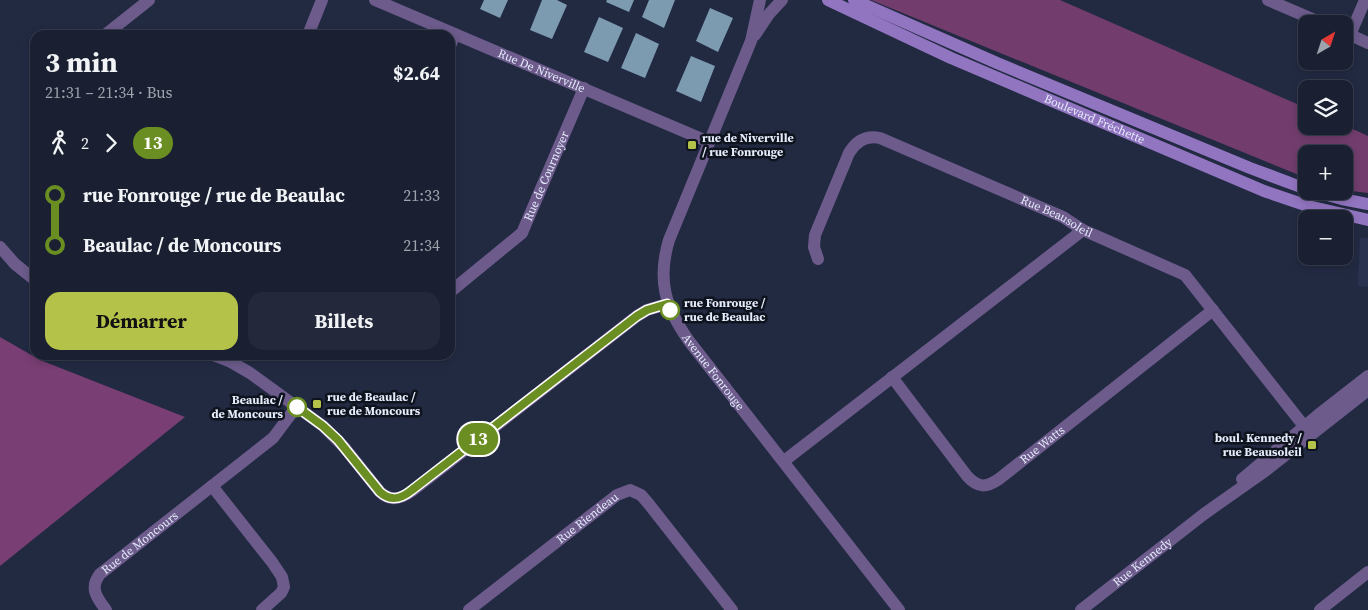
<!DOCTYPE html>
<html lang="fr">
<meta charset="utf-8">
<style>
:root{--surface:#1a2032;--page:#23283a;--text:#f1f3f6;--muted:#9fa3ac;--line:#383e4d;--accent:#b5c24a}
body{margin:0;font-family:"Source Serif 4",serif;background:var(--page);color:var(--text);height:100vh;display:flex;flex-direction:column;font-size:19px;white-space:nowrap}
*{box-sizing:border-box;margin:0}
p{font-size:16px;color:var(--muted)}
.icon{flex:none;width:28px;height:28px;fill:none;stroke:currentColor;stroke-width:2;stroke-linecap:round;stroke-linejoin:round}
.map{position:relative;flex:1;overflow:hidden}
.panel{position:absolute;left:30px;top:30px;width:425px;height:330px;display:flex;flex-direction:column;background:var(--surface);border-radius:15px;box-shadow:0 2px 8px #0003,0 0 0 1px var(--line)}
.panel>*{flex:none}
.badge{padding:0 10px;border-radius:16px;font-size:18px;line-height:32px}
.needle{width:32px;rotate:39deg}
.controls{position:absolute;left:1298px;top:15px;display:grid;gap:10px}
.controls a{display:grid;place-items:center;width:55px;height:55px;border-radius:10px;background:var(--surface);box-shadow:0 2px 8px #0003,0 0 0 1px var(--line);font-size:25px}
.map>.badge{position:absolute;translate:-50% -50%;box-shadow:0 0 0 2px #fff}
.legs{display:flex;align-items:center;gap:8px;height:55px;padding:0 15px;font-size:16px}
.legs p{margin-inline-start:auto}
.head{display:flex;align-items:center;justify-content:space-between;height:85px;padding:0 15px}
h1{font-size:28px;font-weight:700;line-height:38px}
.action{display:flex;gap:10px;margin-top:auto;padding:10px 15px}
.action a{flex:1;height:58px;border-radius:15px;background:var(--accent);color:#111;font-size:20px;font-weight:700;line-height:58px;text-align:center}
.action a+a{background:var(--page);color:var(--text)}
ul{padding:0 15px;list-style:none}
li{display:flex;align-items:center;gap:18px;height:50px;font-size:19px}
li i{display:grid;place-items:center;width:8px;height:100%;margin:0 6px;background:currentColor}
li i::after{content:'';width:12px;height:12px;margin:-6px;border:4px solid;border-radius:50%;background:var(--surface)}
li p{margin-inline-start:auto}
li:first-child i{background:linear-gradient(#0000 50%,currentColor 0)}
li:last-child i{background:linear-gradient(currentColor 50%,#0000 0)}
.map>svg:first-child{display:block}
</style>
<div class="map">
<svg width="1368" height="610" viewBox="0 0 1368 610">
<rect width="100%" height="100%" fill="#222a42"/>
<path fill="#293350" d="M 1360,238 L 1368,238 L 1368,287 L 1358,286 Z"/>
<path fill="#723d6d" d="M 871,0 L 1060,0 L 1306,108 L 1306,126 L 1344,126 L 1344,125 L 1368,136 L 1368,193 L 1344,190 L 1344,154 L 1306,154 L 1306,178 Z"/>
<path fill="#793e73" d="M 0,337 L 40,360 L 185,417 L 0,566 Z"/>
<path fill="#7c9bb0" d="M 484,0 L 508,0 L 500,18 L 480,9 Z
M 542,0 L 557,0 L 567,5 L 552,39 L 530,30 Z
M 607,0 L 634,0 L 629,12 L 606,2 Z
M 649,0 L 675,0 L 664,28 L 642,17 Z
M 710,8 L 733,18 L 718,52 L 696,41 Z
M 599,17 L 623,28 L 608,62 L 584,52 Z
M 636,33 L 659,44 L 645,78 L 621,68 Z
M 691,56 L 715,66 L 701,102 L 676,91 Z"/>
<g fill="none" stroke-linecap="round" stroke-linejoin="round">
<g stroke="#6c5b8b" stroke-width="12">
<path id="s1" d="M 375,0 L 709,142"/>
<path id="s2" d="M 760,0 L 751,41 L 669,240 C 657,280 665,307 689,341 L 899,610"/>
<path d="M 1268,0 L 1324,24"/>
<path d="M 1344,32 L 1368,43"/>
<path d="M 105,35 L 149,0"/>
<path d="M 308,35 L 322,0"/>
<path d="M 755,35 L 769,14 L 782,0"/>
<path d="M 1350,35 L 1365,0"/>
<path d="M 450,46 L 455,34"/>
<path d="M 0,247 L 15,264 L 35,280"/>
<path id="s3" d="M 818,259 L 814,247 L 815,235 L 849,153 C 856,141 866,135 880,138 L 1063,217 L 1083,230 L 1185,275 L 1311,435"/>
<path id="s4" d="M 450,292 L 522,233 L 584,88"/>
<path d="M 213,355 L 231,362 L 250,373 L 323,426 L 344,447 L 380,492 C 391,502 401,499 412,491 L 637,316 L 647,310 L 667,304"/>
<path id="s5" d="M 892,377 L 967,476 C 978,488 986,488 999,479 L 1213,310"/>
<path d="M 784,461 L 1083,230"/>
<path d="M 1242,479 L 1318,415 L 1368,376"/>
<path d="M 212,486 L 272,562 L 282,577 L 284,587 L 281,593 L 262,610"/>
<path id="s6" d="M 106,610 C 97,598 89,588 100,574 L 273,438 L 297,406"/>
<path id="s7" d="M 469,610 L 617,495 L 630,490 L 641,495 L 648,503 L 732,610"/>
<path id="s8" d="M 1081,610 L 1204,514 L 1265,471 L 1368,390"/>
<path d="M 1320,610 L 1368,572"/>
</g>
<g stroke="#9275c1" stroke-width="12">
<path id="s9" d="M 828,0 L 951,58 L 1264,191 L 1308,206 L 1368,220"/>
<path d="M 854,0 L 997,63 L 1250,168 L 1306,189"/>
<path d="M 1313,191 L 1342,199 L 1368,204"/>
</g>
</g>
<g fill="none" stroke-linecap="round" stroke-linejoin="round">
<g stroke="#fff" stroke-width="11">
<path id="line-1" d="M 297,407 L 323,426 L 338,440 L 380,492 C 391,502 401,499 412,490 L 637,316 L 647,310 L 667,304 L 670,310"/>
</g>
<use href="#line-1" stroke="#6b8e23" stroke-width="8"/>
</g>
<g fill="#b5c24a" stroke="#0f131e" stroke-width="2">
<rect x="687" y="140" width="10" height="10" rx="2.5"/>
<rect x="312" y="399" width="10" height="10" rx="2.5"/>
<rect x="1307" y="440" width="10" height="10" rx="2.5"/>
</g>
<g fill="#fff" stroke="#6b8e23" stroke-width="2.5">
<circle cx="670" cy="310" r="9"/>
<circle cx="297" cy="407" r="9"/>
</g>
<g text-anchor="middle" dominant-baseline="central" stroke-width="5" stroke-linejoin="round" paint-order="stroke">
<g font-size="12" fill="#e5ecfc" stroke="#0f131e">
<text stroke="none"><textPath href="#s1" startOffset="181">Rue De Niverville</textPath></text>
<text stroke="none"><textPath href="#s9" startOffset="292">Boulevard Fréchette</textPath></text>
<text stroke="none"><textPath href="#s4" startOffset="155">Rue de Cournoyer</textPath></text>
<text stroke="none"><textPath href="#s3" startOffset="344">Rue Beausoleil</textPath></text>
<text stroke="none"><textPath href="#s2" startOffset="404">Avenue Fonrouge</textPath></text>
<text stroke="none"><textPath href="#s5" startOffset="216">Rue Watts</textPath></text>
<text stroke="none"><textPath href="#s7" startOffset="150">Rue Riendeau</textPath></text>
<text stroke="none"><textPath href="#s6" startOffset="91">Rue de Moncours</textPath></text>
<text stroke="none"><textPath href="#s8" startOffset="78">Rue Kennedy</textPath></text>
</g>
<g font-size="12" font-weight="bold" fill="#e5ecfc" stroke="#0f131e" text-anchor="start">
<text x="702" y="138">rue de Niverville<tspan x="702" dy="14">/ rue Fonrouge</tspan></text>
<text x="327" y="397">rue de Beaulac /<tspan x="327" dy="14">rue de Moncours</tspan></text>
<text x="1302" y="438" text-anchor="end">boul. Kennedy /<tspan x="1302" dy="14">rue Beausoleil</tspan></text>
</g>
<g font-size="12" font-weight="bold" fill="#e5ecfc" stroke="#0f131e" text-anchor="start">
<text x="684" y="303">rue Fonrouge /<tspan x="684" dy="14">rue de Beaulac</tspan></text>
<text x="283" y="400" text-anchor="end">Beaulac /<tspan x="283" dy="14">de Moncours</tspan></text>
</g>
</g>
</svg>
<div class="controls">
<a><svg class="needle" viewBox="-14 -14 28 28"><path d="M0-13l5 13h-10z" fill="#e53935"/><path d="M0 13l5-13h-10z" fill="#9fa3ac"/></svg></a>
<a><svg class="icon" aria-label="layers" viewBox="0 0 24 24"><path d="M12 4l9 5-9 5-9-5zM3 14l9 5 9-5"/></svg></a>
<a>+</a>
<a>−</a>
</div>
<b class="badge" style="left:478px;top:439px;background:#6b8e23;color:#fff">13</b>
<section class="panel">
<div class="head"><div><h1>3 min</h1><p>21:31 – 21:34 · Bus</p></div><b>$2.64</b></div>
<div class="legs"><svg class="icon" aria-label="walk" viewBox="0 0 24 24"><circle cx="13" cy="4" r="2"/><path d="M13 8l-2 6 4 7M11 14l-3 7M7 12l3-4h3l4 4"/></svg>2<svg class="icon" aria-label="forward" viewBox="0 0 24 24"><path d="M9 5l7 7-7 7"/></svg><b class="badge" style="background:#6b8e23;color:#fff">13</b></div>
<ul>
<li><i style="color:#6b8e23"></i><b>rue Fonrouge / rue de Beaulac</b><p>21:33</p></li>
<li><i style="color:#6b8e23"></i><b>Beaulac / de Moncours</b><p>21:34</p></li>
</ul>
<div class="action"><a>Démarrer</a><a>Billets</a></div>
</section>
</div>
